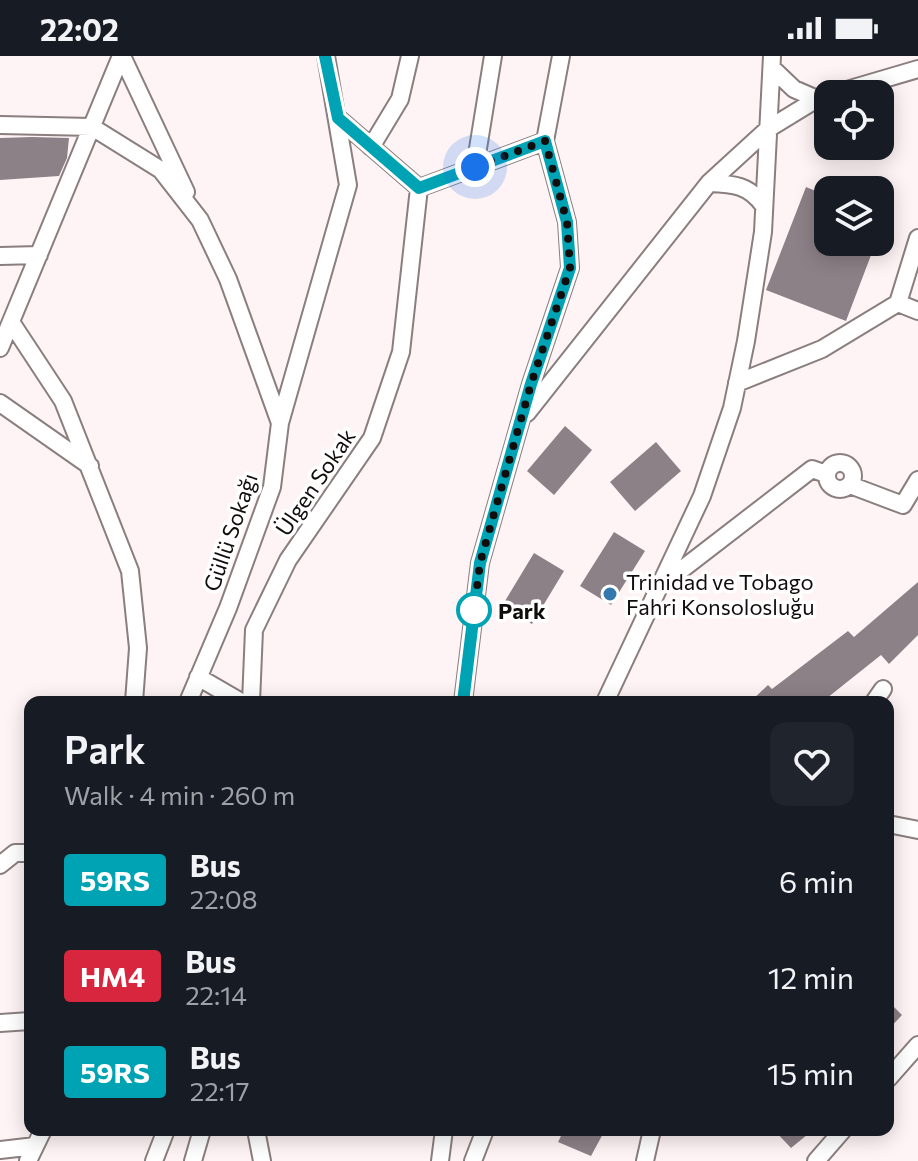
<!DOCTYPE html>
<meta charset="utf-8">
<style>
:root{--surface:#171b24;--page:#20242c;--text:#f1f3f6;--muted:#9ea1a6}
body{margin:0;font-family:Commissioner,sans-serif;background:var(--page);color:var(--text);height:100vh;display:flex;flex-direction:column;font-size:30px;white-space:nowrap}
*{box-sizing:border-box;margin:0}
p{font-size:26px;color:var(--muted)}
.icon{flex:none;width:44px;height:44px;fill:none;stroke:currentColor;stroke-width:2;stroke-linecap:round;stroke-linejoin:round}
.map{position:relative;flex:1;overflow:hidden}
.sheet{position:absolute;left:24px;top:640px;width:870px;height:440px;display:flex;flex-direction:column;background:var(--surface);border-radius:16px;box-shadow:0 4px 20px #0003}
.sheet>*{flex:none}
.badge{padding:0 16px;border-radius:6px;font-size:28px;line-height:52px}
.fabs{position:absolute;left:814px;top:24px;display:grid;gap:16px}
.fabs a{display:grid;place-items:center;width:80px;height:80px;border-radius:16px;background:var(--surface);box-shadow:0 4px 20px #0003;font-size:40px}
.you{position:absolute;width:40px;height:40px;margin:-20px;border:6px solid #fff;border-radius:50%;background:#1a73e8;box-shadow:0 0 0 12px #1a73e833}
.map>.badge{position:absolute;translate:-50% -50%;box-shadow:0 0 0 4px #fff}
.round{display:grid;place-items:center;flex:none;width:84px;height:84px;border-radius:16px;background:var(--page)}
.head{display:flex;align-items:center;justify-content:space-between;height:136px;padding:0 40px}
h1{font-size:38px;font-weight:600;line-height:60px}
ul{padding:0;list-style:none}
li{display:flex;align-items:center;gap:24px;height:96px;padding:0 40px}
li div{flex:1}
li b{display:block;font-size:30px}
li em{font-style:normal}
li .badge{min-width:88px;font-weight:700;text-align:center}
.status{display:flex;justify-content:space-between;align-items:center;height:56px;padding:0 40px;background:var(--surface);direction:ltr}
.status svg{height:22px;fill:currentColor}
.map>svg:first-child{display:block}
</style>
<div class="status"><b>22:02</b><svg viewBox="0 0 49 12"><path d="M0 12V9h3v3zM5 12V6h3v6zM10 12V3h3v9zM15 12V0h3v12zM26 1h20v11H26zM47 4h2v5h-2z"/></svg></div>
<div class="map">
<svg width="918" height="1105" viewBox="0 0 918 1105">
<rect width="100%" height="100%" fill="#fff4f5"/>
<path fill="#8c8186" d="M 32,81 L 69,82 L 67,102 L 59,120 L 0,124 L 0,82 Z
M 806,131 L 828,140 L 828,186 L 876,186 L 846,265 L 766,234 Z
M 565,370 L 592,394 L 554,439 L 527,415 Z
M 656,386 L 681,415 L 635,455 L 610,426 Z
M 614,476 L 645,495 L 611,549 L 580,530 Z
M 534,497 L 564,515 L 532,568 L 502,550 Z
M 918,526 L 918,579 L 889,608 L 881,599 L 822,646 L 750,646 L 768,629 L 772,633 L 848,575 L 854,581 Z
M 888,945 L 902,959 L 888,974 Z
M 564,1074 L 605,1074 L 591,1100 L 558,1086 Z
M 774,1074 L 813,1074 L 791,1092 Z"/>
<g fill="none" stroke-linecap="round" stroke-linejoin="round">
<g stroke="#8a7e7e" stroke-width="20">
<path id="minor" d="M 122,0 L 186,136
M 773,13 L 794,33 L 817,43
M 833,38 L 918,13
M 338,62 L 419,132
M 0,69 L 92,71 L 161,114 L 200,164 L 228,223 L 280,367 L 272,431 L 228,552 L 188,646
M 371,91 L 400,43 L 410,0
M 475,111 L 493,0
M 709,127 C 734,128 749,129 764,150
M 419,132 L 545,85
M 918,182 L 898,247 L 918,255
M 0,200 L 39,199
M 11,266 L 63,345 L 130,515 L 138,592 L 134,646
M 0,292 L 121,0
M 737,327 L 822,293 L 898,247
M 0,347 L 90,410
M 527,357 L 709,127 L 768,73 L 817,43 L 828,39
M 280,367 L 348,129 L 326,0
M827 420a13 13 0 1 1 26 0a13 13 0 1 1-26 0Z
M 850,429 L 903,449 L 918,424
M 663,528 L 812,413 L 826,418
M 198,621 L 241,646
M 251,646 L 254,574 L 288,504 L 372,382 L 401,296 L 419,132
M 463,646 L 480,507 L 531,328 L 570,212 L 567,166 L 545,85 L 561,0
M 605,646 L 702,440 L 732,352 L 746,285 L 763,176 L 772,0
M 874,646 L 883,633
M 888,768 L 918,774
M 0,809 L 15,797 L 30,797
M 0,967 L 30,965
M 888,1023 L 918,989
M 256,1074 L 262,1105
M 0,1094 L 35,1090
M 28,1105 L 43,1074
M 154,1105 L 166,1074
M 193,1105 L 202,1074
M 440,1105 L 444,1074
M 473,1105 L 485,1074
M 645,1105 L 652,1074
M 816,1105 L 843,1074"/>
</g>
<use href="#minor" stroke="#fff" stroke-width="16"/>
</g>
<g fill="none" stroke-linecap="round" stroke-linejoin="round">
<g stroke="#fff" stroke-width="18">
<path id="line" d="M 325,0 L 338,62 L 419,132 L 545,85 L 567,166 L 570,212 L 531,328 L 480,507 L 463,646"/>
</g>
<use href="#line" stroke="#00a3b4" stroke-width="12"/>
<path stroke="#110d0d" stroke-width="8" stroke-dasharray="0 14.4" d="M 474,554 L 473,563 L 480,507 L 531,328 L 570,212 L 567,166 L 545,85 L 475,111"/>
</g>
<circle fill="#3379ae" stroke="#fff" stroke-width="3" cx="610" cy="538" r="8"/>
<circle fill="#fff" stroke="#00a3b4" stroke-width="4" cx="474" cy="554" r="16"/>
<g text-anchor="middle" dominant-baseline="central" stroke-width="7" stroke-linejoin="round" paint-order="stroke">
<g font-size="22" fill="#110d0d" stroke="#fff">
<text transform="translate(315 426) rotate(-56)">Ülgen Sokak</text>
<text transform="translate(230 476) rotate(-71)">Güllü Sokağı</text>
</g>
<g font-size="22" fill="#110d0d" stroke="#fff" text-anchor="start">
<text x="626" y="525">Trinidad ve Tobago<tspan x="626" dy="25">Fahri Konsolosluğu</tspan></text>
</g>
<g font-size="22" font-weight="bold" fill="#110d0d" stroke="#fff" text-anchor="start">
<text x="498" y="554">Park</text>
</g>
</g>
</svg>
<div class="fabs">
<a><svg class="icon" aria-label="locate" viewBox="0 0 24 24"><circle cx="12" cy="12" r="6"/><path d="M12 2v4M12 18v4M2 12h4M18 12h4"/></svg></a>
<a><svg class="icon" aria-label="layers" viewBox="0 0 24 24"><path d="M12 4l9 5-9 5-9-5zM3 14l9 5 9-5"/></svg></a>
</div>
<div class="you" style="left:475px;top:111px"></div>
<section class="sheet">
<div class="head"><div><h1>Park</h1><p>Walk · 4 min · 260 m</p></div><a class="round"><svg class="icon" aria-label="heart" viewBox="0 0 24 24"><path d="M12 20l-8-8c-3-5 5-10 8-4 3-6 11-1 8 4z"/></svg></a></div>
<ul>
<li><span class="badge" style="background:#00a3b4;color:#fff">59RS</span><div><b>Bus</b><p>22:08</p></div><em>6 min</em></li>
<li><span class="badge" style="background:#d7263d;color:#fff">HM4</span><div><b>Bus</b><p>22:14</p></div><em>12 min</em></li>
<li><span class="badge" style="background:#00a3b4;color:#fff">59RS</span><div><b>Bus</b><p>22:17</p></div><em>15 min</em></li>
</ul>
</section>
</div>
